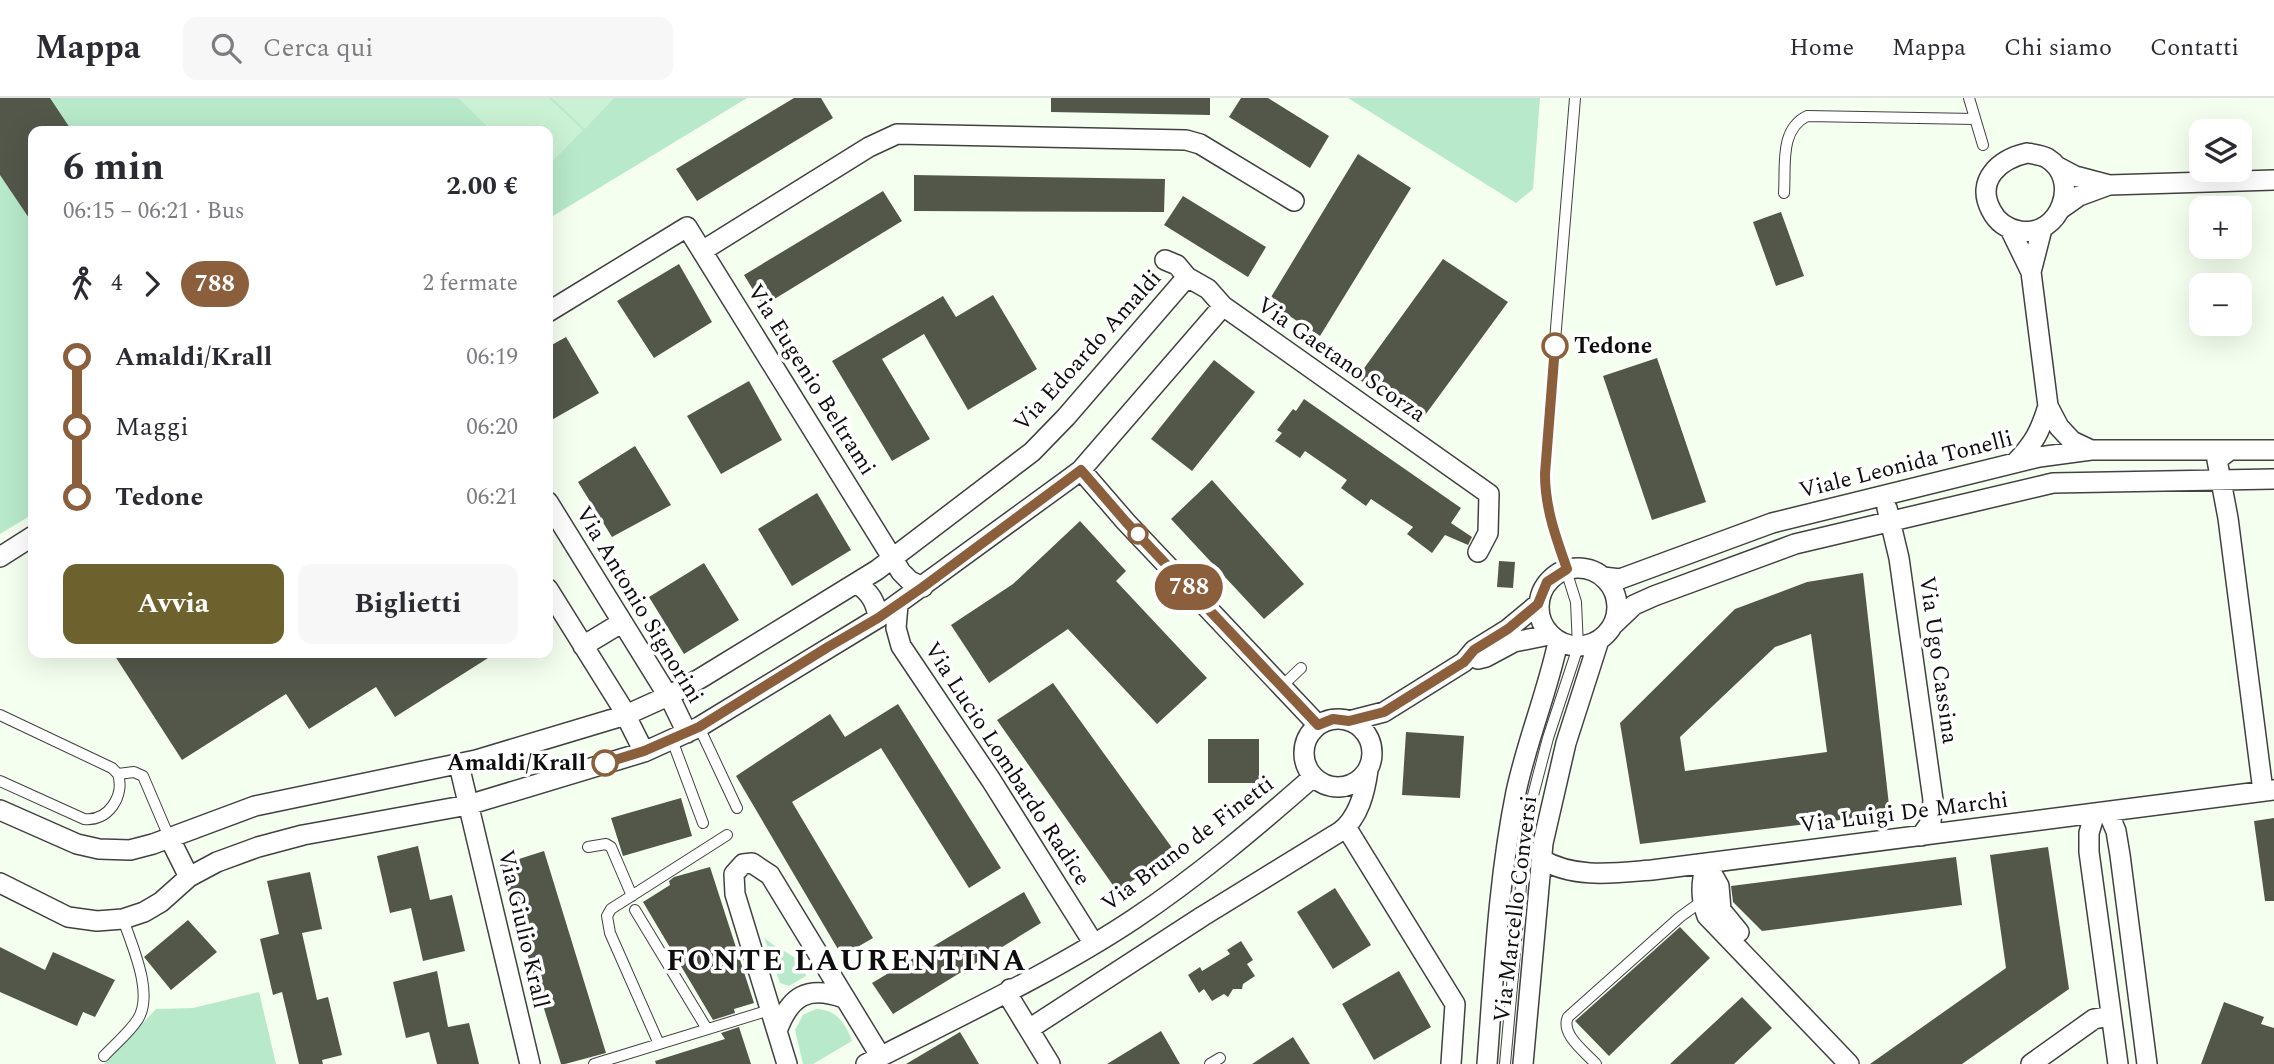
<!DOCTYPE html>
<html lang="it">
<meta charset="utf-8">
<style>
:root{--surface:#fff;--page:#f7f7f7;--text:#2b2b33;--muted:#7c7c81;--line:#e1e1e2;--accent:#6d622d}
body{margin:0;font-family:Spectral,serif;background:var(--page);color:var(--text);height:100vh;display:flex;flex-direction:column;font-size:26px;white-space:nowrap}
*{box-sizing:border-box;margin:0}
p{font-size:23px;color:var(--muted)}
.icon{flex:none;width:38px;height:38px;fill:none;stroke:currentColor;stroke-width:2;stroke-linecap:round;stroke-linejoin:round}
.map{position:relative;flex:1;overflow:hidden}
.side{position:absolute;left:28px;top:28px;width:525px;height:532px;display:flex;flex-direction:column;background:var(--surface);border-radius:14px;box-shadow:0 7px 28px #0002}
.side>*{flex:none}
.badge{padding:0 14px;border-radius:23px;font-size:24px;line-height:46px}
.tools{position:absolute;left:2189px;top:21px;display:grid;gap:14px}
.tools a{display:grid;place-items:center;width:63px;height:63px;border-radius:14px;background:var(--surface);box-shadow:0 7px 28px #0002;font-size:35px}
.map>.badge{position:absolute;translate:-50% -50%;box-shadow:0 0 0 4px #fff}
.legs{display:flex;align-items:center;gap:10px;height:77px;padding:0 35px;font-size:23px}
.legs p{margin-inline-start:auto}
.headline{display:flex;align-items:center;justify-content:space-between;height:119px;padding:0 35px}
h1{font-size:38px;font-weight:700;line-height:52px}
.button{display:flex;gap:14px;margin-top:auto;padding:14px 35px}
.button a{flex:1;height:80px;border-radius:14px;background:var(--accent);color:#fff;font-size:28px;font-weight:700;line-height:80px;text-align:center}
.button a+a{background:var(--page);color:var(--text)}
ul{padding:0 35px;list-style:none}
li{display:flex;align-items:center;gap:24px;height:70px;font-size:26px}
li i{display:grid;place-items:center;width:10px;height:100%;margin:0 9px;background:currentColor}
li i::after{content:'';width:18px;height:18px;margin:-9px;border:5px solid;border-radius:50%;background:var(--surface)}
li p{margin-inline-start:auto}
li:first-child i{background:linear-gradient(#0000 50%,currentColor 0)}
li:last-child i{background:linear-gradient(currentColor 50%,#0000 0)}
header{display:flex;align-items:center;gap:42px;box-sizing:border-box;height:98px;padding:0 35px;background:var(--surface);border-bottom:2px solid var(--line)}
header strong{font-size:33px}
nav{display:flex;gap:38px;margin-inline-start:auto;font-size:24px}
.search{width:490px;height:63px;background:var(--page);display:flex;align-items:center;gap:18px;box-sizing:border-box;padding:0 24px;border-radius:14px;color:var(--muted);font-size:26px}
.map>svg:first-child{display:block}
</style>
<header>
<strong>Mappa</strong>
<div class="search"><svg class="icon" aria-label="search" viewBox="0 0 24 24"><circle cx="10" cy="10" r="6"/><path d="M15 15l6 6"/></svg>Cerca qui</div>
<nav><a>Home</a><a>Mappa</a><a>Chi siamo</a><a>Contatti</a></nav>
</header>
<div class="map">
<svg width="2274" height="966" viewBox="0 0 2274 966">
<rect width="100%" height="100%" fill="#f4ffef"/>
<path fill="#b8e9ca" d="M 0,0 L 747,0 L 548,121 L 548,33 L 33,33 L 33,416 L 0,436 Z
M 1348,0 L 1540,0 L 1533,91 L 1516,105 Z
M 764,839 C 777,854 805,857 806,878 L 789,888 L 780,885 Z
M 259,894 L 276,966 L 104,966 L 156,911 L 193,910 Z
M 816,911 C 836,911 846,926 852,943 L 813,966 L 803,966 L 795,932 L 803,917 Z"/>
<path fill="#caf1d3" d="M 458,0 L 549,0 L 583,32 L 548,68 L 548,33 L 492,33 Z
M 552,0 L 614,0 L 585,31 Z"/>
<path fill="#53574a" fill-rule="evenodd" d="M 0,0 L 50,0 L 72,33 L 33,33 L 33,126 L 0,77 Z
M 794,0 L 821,0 L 833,20 L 697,103 L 676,71 Z
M 1051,0 L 1210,0 L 1210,17 L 1051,14 Z
M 1241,0 L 1268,0 L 1329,38 L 1310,70 L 1229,19 Z
M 1358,56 L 1411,90 L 1320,238 L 1268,204 Z
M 914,77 L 1165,81 L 1164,114 L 914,113 Z
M 883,93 L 902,123 L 763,208 L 744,177 Z
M 1183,98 L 1266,149 L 1248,179 L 1164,127 Z
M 1781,114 L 1804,178 L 1776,188 L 1753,124 Z
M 1443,161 L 1508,204 L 1420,324 L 1357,280 Z
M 679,166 L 712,224 L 654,260 L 617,203 Z
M 993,197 L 1037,271 L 968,312 L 924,236 L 882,261 L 930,341 L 892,363 L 832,263 L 943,198 L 956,219 Z
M 566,239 L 599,295 L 548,324 L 548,249 Z
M 1657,260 L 1706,404 L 1652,422 L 1603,278 Z
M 1214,262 L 1255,294 L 1192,373 L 1151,341 Z
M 749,283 L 782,342 L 721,376 L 687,318 Z
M 1304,301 L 1461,410 L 1451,425 L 1472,439 L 1468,447 L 1445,437 L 1432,455 L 1407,436 L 1413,429 L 1371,401 L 1366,408 L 1341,390 L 1347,382 L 1305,353 L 1300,360 L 1275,343 L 1282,335 L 1277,332 L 1293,311 L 1296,313 Z
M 635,348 L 671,407 L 612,439 L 578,384 Z
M 1212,382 L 1304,486 L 1264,521 L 1171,421 Z
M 817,395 L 851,452 L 792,488 L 758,431 Z
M 1080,423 L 1126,473 L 1116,483 L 1207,580 L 1157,626 L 1068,531 L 989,585 L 951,527 L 1013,486 Z
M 1499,463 L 1515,464 L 1513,490 L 1497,489 Z
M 704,465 L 739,522 L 684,556 L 649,499 Z
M 1863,475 L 1890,716 L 1640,746 L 1620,625 L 1735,511 L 1807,484 ZM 1811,536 L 1827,654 L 1685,673 L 1680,639 L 1775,549 Z
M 113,555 L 496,555 L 395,619 L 376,589 L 309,631 L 286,596 L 182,662 Z
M 1053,585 L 1175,754 L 1117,793 L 997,622 Z
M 898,606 L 1001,770 L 969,790 L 881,650 L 792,704 L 873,840 L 842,858 L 736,678 L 830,616 L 845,639 Z
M 1406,634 L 1464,638 L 1460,700 L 1402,697 Z
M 1208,641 L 1259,641 L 1259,685 L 1208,685 Z
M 681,700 L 692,738 L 623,758 L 611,720 Z
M 2274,720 L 2274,803 L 2265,803 L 2254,723 Z
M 418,748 L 430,802 L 452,797 L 465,853 L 423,863 L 411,810 L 390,815 L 377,758 Z
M 2048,749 L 2069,891 L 1962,966 L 1870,966 L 2006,870 L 1990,757 Z
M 544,753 L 606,955 L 565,966 L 561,966 L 500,767 Z
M 1956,759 L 1962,807 L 1762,833 L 1733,804 L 1731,788 Z
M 710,769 L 754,905 L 734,911 L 735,915 L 713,922 L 643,804 L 670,787 L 669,783 L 674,779 Z
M 310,774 L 322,831 L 302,835 L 317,902 L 328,899 L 342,957 L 322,962 L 323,966 L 299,966 L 282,894 L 273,897 L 260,841 L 279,836 L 267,783 Z
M 1335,790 L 1371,847 L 1333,871 L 1297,814 Z
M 1024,794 L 1041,825 L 893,916 L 872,885 Z
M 188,822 L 217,854 L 171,892 L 144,859 Z
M 1680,829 L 1710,860 L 1609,958 L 1575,923 Z
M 1241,843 L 1253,862 L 1247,866 L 1255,878 L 1243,886 L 1242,891 L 1233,891 L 1228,899 L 1224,896 L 1212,903 L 1204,891 L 1199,895 L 1188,877 L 1200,869 L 1202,873 L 1230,856 L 1227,852 Z
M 0,849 L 45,872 L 53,854 L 115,882 L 95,919 L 83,914 L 77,928 L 0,894 Z
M 437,873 L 448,929 L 469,925 L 479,966 L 437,966 L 429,934 L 406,940 L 393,884 Z
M 1399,873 L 1431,929 L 1374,962 L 1342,906 Z
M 1742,899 L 1772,930 L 1734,966 L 1670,966 Z
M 2224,904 L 2264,919 L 2261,926 L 2274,930 L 2274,966 L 2201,966 Z
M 739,929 L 751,966 L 656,966 L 655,963 L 725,941 L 721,935 Z
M 1161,933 L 1180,966 L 1107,966 Z
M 960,934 L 979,966 L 906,966 Z
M 1293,939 L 1310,966 L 1252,966 Z"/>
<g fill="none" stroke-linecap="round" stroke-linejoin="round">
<g stroke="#414141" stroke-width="12">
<path id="lane" d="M 1969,0 L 1983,47
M 1784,95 C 1786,68 1779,32 1807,18 L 1975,21
M 1283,587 L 1301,570
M 0,617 L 112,670 L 118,676 C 125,698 108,724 84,721 L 0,683
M 699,629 L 737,710
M 672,642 L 703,725
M 118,676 L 134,674 L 143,678 L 169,739
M 588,749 L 606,746 L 611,749 L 632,798
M 635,812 L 707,931
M 659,946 L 610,835 L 607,818 L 611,811 L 727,737
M 104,958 C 115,946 129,935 138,921 C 154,895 132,848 123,821
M 594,966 L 770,912
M 1210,966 L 1220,960
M 1505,966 L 1524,754 L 1531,705 L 1548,640 L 1578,549 L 1576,504 L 1549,418 L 1544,376 L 1575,0
M 1596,966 C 1585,954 1560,936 1568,919 L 1680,819 L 1702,803"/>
</g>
<g stroke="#414141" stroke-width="22">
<path id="street" d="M 2027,55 C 2033,56 2042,57 2047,60 C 2082,81 2060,140 2020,133 C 2007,131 1997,124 1991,112 C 1975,82 2000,61 2027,55 Z
M 2058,69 L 2075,78 L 2109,87 L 2274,82
M 2062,110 L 2079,98 L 2109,87
M 2010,131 L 2031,174
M 2042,131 L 2031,174 L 2048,308 L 2059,329 L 2072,343 L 2091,352
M 702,153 L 869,49 L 897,36 L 1186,42 L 1200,46 L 1294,103
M 1165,162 L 1177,167 L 1187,179 L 1208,191 L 1223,208 L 1250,227 L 1489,396 L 1488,435 L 1478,454
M 548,214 L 687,129 L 901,474 L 910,483 L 923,489
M 2016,364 C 2034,345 2040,334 2048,308
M 1081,372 L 1126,424 L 1318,627
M 548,404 L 673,606 L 687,635
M 1887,410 L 1899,460 L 1933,702 L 1931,724 L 1921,738
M 0,459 L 33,438
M1539 509a39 39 0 1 1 78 0a39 39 0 1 1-78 0Z
M 1603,479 L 1620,481 L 1772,425 L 2039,359 L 2091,352 L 2230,352
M 856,485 C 870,494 876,504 878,520
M 548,491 L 621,608 L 644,654
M 898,507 L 896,530 L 901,548 L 991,682 L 1094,846
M 1614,526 L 1634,507 L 1654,498 L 1795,446 L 2053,385 L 2274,381
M 583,548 L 621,525
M 1478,561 L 1486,559 L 1514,544 L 1549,537
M1304 655a34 34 0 1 1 68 0a34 34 0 1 1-68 0Z
M 1349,623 L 1384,614 L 1464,564 L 1474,552 L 1508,531 L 1538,506
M 459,667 L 530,966
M 2263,693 L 2228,420 L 2217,362 L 2230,352 L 2274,352
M 0,712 L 77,746 L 99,751 L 130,752 L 153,746 L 255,708 L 476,662 L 626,617 L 668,598 L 701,580 L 877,472 L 1032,354 L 1066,319 L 1187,179
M 2108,714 L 2116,733 L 2120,757 L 2147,966
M 2095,715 L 2089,735 L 2089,754 L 2118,966
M 1346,729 L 1455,906 L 1451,966
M 169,739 L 189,779
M 1541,761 C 1574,781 1615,775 1652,772 L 2274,692
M 1706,765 C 1701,785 1700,799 1707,818 L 1849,966
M 1706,765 L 1719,788 L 1721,812 L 1739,834
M 0,785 L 68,819 L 97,823 L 123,821 L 144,814 L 161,804 L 189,779 L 217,764 L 258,749 L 303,737 L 468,707 L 644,654 L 699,629 L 878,520 L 1069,381 L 1081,372 L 1223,208
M 1010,891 L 1011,902 L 1050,966
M 1029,931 L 1203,818 L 1341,733 C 1359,719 1365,694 1368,672
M 777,933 C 790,898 807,887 844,900
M 787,966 L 735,796 L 734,776 L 743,766 L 752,765 L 770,777 L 881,959
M 866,966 C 955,920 1051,876 1134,821 C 1197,779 1256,729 1313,679
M 1487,966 C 1494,875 1498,783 1516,694 C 1527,643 1547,595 1558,544
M 1523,966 L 1543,745 L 1566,645 L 1599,542
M 2031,966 L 2094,921 L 2111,918"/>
</g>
<use href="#lane" stroke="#fff" stroke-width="10"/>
<use href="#street" stroke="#fff" stroke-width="19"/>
</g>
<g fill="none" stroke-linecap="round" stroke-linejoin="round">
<g stroke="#fff" stroke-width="16">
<path id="line-1" d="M 605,665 L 644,653 L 699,629 L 828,549 L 878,520 L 923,489 L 1081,372 L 1126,424 L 1318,627 L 1333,621 L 1349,623 L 1384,614 L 1464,564 L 1474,552 L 1508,531 L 1538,506 L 1547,484 L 1567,471 C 1556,440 1545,410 1545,376 L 1555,248"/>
</g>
<use href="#line-1" stroke="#8b5e3c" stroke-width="10"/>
</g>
<g fill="#fff" stroke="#8b5e3c" stroke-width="3.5">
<circle cx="1555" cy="248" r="12"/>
<circle cx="1138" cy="436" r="9"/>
<circle cx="605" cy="665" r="12"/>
</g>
<g text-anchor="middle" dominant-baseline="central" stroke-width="7" stroke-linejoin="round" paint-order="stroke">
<g font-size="23" font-weight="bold" fill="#0e0e0e" stroke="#fff" text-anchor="start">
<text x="1574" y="248">Tedone</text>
<text x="586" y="665" text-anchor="end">Amaldi/Krall</text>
</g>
<g font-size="23" fill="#0e0e0e" stroke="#fff">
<text transform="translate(1088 253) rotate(-48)">Via Edoardo Amaldi</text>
<text transform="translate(1341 262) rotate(35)">Via Gaetano Scorza</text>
<text transform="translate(811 282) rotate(58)">Via Eugenio Beltrami</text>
<text transform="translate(1906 367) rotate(-14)">Viale Leonida Tonelli</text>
<text transform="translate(639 507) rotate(59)">Via Antonio Signorini</text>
<text transform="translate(1938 562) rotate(82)">Via Ugo Cassina</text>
<text transform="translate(1007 666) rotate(57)">Via Lucio Lombardo Radice</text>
<text transform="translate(1904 715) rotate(-7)">Via Luigi De Marchi</text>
<text transform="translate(1188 746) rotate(-37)">Via Bruno de Finetti</text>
<text transform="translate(1516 811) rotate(-83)">Via Marcello Conversi</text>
<text transform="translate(523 831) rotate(77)">Via Giulio Krall</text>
</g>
<g font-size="30" font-weight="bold" letter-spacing="2" fill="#0e0e0e" stroke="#fff">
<text x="847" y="863">FONTE LAURENTINA</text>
</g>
</g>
</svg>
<div class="tools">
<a><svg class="icon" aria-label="layers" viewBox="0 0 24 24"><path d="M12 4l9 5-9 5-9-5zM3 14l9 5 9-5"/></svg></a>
<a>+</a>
<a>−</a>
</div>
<b class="badge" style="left:1189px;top:489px;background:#8b5e3c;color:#fff">788</b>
<section class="side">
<div class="headline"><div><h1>6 min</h1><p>06:15 – 06:21 · Bus</p></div><b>2.00 €</b></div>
<div class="legs"><svg class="icon" aria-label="walk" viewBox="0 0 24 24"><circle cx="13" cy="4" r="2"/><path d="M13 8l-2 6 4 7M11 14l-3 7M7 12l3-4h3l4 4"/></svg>4<svg class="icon" aria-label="forward" viewBox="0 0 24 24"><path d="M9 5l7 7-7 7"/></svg><b class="badge" style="background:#8b5e3c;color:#fff">788</b><p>2 fermate</p></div>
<ul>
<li><i style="color:#8b5e3c"></i><b>Amaldi/Krall</b><p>06:19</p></li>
<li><i style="color:#8b5e3c"></i><span>Maggi</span><p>06:20</p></li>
<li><i style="color:#8b5e3c"></i><b>Tedone</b><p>06:21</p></li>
</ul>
<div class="button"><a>Avvia</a><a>Biglietti</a></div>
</section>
</div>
